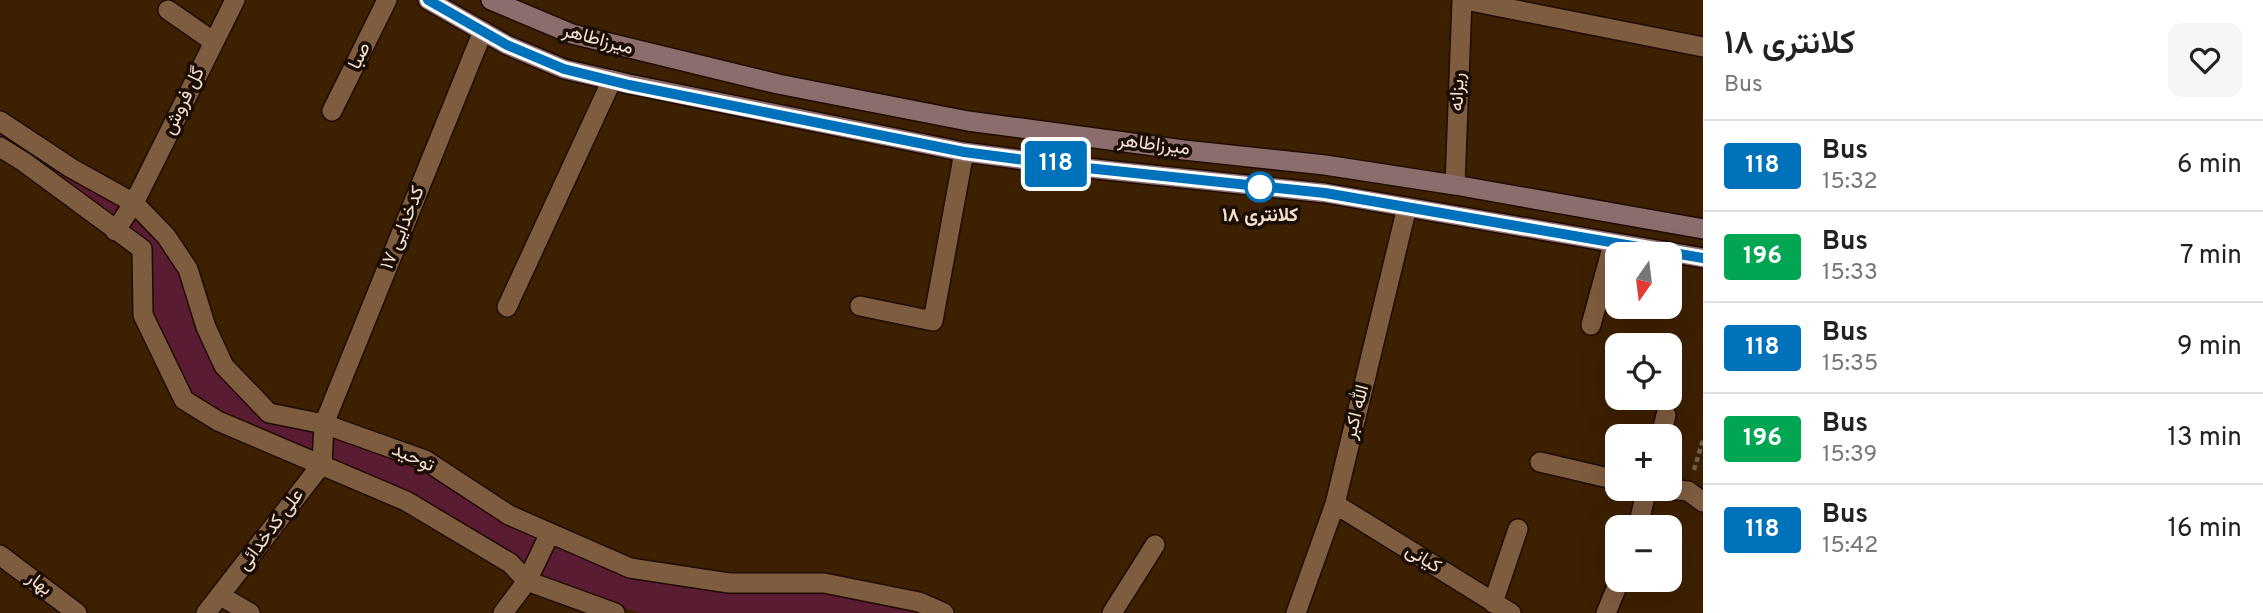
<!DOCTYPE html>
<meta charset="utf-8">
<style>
:root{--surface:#fff;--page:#f6f6f6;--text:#222;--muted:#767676;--line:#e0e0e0}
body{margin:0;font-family:Overpass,Vazirmatn,sans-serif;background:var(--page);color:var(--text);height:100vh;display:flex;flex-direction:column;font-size:26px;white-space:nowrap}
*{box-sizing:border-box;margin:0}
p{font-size:23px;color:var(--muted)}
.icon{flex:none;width:38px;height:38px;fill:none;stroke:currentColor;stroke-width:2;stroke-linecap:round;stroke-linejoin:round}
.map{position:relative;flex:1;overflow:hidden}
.side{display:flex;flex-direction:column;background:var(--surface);width:560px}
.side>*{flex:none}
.badge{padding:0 14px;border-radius:5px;font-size:24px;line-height:46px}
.needle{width:46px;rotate:194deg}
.fabs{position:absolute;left:1605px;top:242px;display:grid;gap:14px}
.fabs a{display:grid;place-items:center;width:77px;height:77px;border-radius:14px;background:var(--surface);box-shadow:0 7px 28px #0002;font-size:35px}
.map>.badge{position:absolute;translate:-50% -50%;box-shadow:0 0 0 4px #fff}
.round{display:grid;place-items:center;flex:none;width:74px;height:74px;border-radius:14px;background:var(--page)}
.head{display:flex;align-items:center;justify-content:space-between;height:119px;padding:0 21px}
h1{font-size:33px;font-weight:600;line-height:52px}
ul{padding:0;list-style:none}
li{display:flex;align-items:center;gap:21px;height:91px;padding:0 21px;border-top:2px solid var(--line)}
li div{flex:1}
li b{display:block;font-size:26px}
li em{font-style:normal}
li .badge{min-width:77px;font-weight:700;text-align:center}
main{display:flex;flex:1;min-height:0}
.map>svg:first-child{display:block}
</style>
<main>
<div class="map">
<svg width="1703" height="613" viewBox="0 0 1703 613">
<rect width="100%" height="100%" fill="#3d2002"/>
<path fill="#5a1c32" d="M 0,124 L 132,206 L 185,270 L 206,339 L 266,416 L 425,465 L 626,571 L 825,588 L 931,613 L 640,613 L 534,578 L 190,399 L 149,315 L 146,250 L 0,140 Z"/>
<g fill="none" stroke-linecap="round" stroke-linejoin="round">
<g stroke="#1f0a00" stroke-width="22">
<path id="minor" d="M 1465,0 L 1703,47
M 168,10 L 214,42
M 332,111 L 387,0
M 0,121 L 71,168 L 134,203 L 166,236 L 188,269 L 206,327 L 224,366 L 269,413 L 324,424 L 425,460 L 509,515 L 630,568 L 729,583 L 824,583 L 919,602 L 944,613
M 0,147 L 24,162 L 142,249 L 143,315 L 184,400 L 218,421 L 406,501 L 510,563 L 527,581 L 615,613
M 1455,185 L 1462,0
M 115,231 L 134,203 L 235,0
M 860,306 L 933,321 L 964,152
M 507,307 L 612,80
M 1591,325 L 1613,244
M 1661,436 L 1666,415
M 1540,462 L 1617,480
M 1656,488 L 1688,491 L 1703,502
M 1335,504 L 1511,613
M 1638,527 L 1647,488
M 0,555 L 77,613
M 221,596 L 250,613
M 1493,603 L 1518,529
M 206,613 L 322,464 L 324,424 L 483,31
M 503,613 L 527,581 L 550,533
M 1112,613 L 1155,545
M 1296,613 L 1335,504 L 1407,207
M 1606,613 L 1620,579"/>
</g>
<g stroke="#1f0a00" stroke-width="22">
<path id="secondary" d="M 428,0 L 507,45 L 564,69 L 629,84 L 964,152 L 1077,167 L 1325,193 L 1703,258
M 491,0 L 572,34 L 778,84 L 968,121 L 1184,150 L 1325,165 L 1455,185 L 1703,229"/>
</g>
<path stroke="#775d44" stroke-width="4.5" stroke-dasharray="5 3.5" stroke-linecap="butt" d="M 1694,470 L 1703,440"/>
<use href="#minor" stroke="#7e5c3f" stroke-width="19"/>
<use href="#secondary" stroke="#8c6d6e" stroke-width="19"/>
</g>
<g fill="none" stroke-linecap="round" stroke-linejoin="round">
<g stroke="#fff" stroke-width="16">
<path id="line" d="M 428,0 L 507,45 L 564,69 L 629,85 L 964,152 L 1077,167 L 1325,193 L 1703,258"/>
</g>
<use href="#line" stroke="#0072bc" stroke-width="10"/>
</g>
<circle fill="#fff" stroke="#0072bc" stroke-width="3.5" cx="1260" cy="187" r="14"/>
<g text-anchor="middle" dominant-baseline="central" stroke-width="7" stroke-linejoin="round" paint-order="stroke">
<g font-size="19" fill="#f2dfcf" stroke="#1a0d04">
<text transform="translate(598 40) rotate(15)">میرزاطاهر</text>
<text transform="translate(360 56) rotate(-64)">صبا</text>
<text transform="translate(1458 92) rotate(-88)">ریزانه</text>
<text transform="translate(184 101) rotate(-64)">گل فروش</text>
<text transform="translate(1154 145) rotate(7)">میرزاطاهر</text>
<text transform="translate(403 228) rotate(-68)">کدخدایی ۱۷</text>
<text transform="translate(1357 412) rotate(-76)">الله اکبر</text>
<text transform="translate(413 458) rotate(24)">توحید</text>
<text transform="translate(271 530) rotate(-53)">علی کدخدائی</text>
<text transform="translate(1423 559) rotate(32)">کیانی</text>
<text transform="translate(39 584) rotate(37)">بهار</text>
</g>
<g font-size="19" font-weight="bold" fill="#f2dfcf" stroke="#1a0d04">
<text x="1260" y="216">کلانتری ۱۸</text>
</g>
</g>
</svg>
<div class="fabs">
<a><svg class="needle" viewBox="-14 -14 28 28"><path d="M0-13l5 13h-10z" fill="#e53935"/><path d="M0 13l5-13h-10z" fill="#767676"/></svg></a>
<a><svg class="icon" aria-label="locate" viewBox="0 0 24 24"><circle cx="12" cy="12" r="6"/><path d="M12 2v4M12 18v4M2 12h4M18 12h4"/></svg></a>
<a>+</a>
<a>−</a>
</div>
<b class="badge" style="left:1056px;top:164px;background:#0072bc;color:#fff">118</b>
</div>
<section class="side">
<div class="head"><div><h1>کلانتری ۱۸</h1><p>Bus</p></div><a class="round"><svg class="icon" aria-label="heart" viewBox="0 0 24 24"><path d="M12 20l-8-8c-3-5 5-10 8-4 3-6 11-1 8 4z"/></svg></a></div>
<ul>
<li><span class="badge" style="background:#0072bc;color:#fff">118</span><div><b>Bus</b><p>15:32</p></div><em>6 min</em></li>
<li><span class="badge" style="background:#00a651;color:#fff">196</span><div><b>Bus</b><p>15:33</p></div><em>7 min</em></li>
<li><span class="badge" style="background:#0072bc;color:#fff">118</span><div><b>Bus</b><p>15:35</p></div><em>9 min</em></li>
<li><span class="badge" style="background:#00a651;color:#fff">196</span><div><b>Bus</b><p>15:39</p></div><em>13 min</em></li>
<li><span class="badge" style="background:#0072bc;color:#fff">118</span><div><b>Bus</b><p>15:42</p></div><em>16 min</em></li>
</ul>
</section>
</main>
